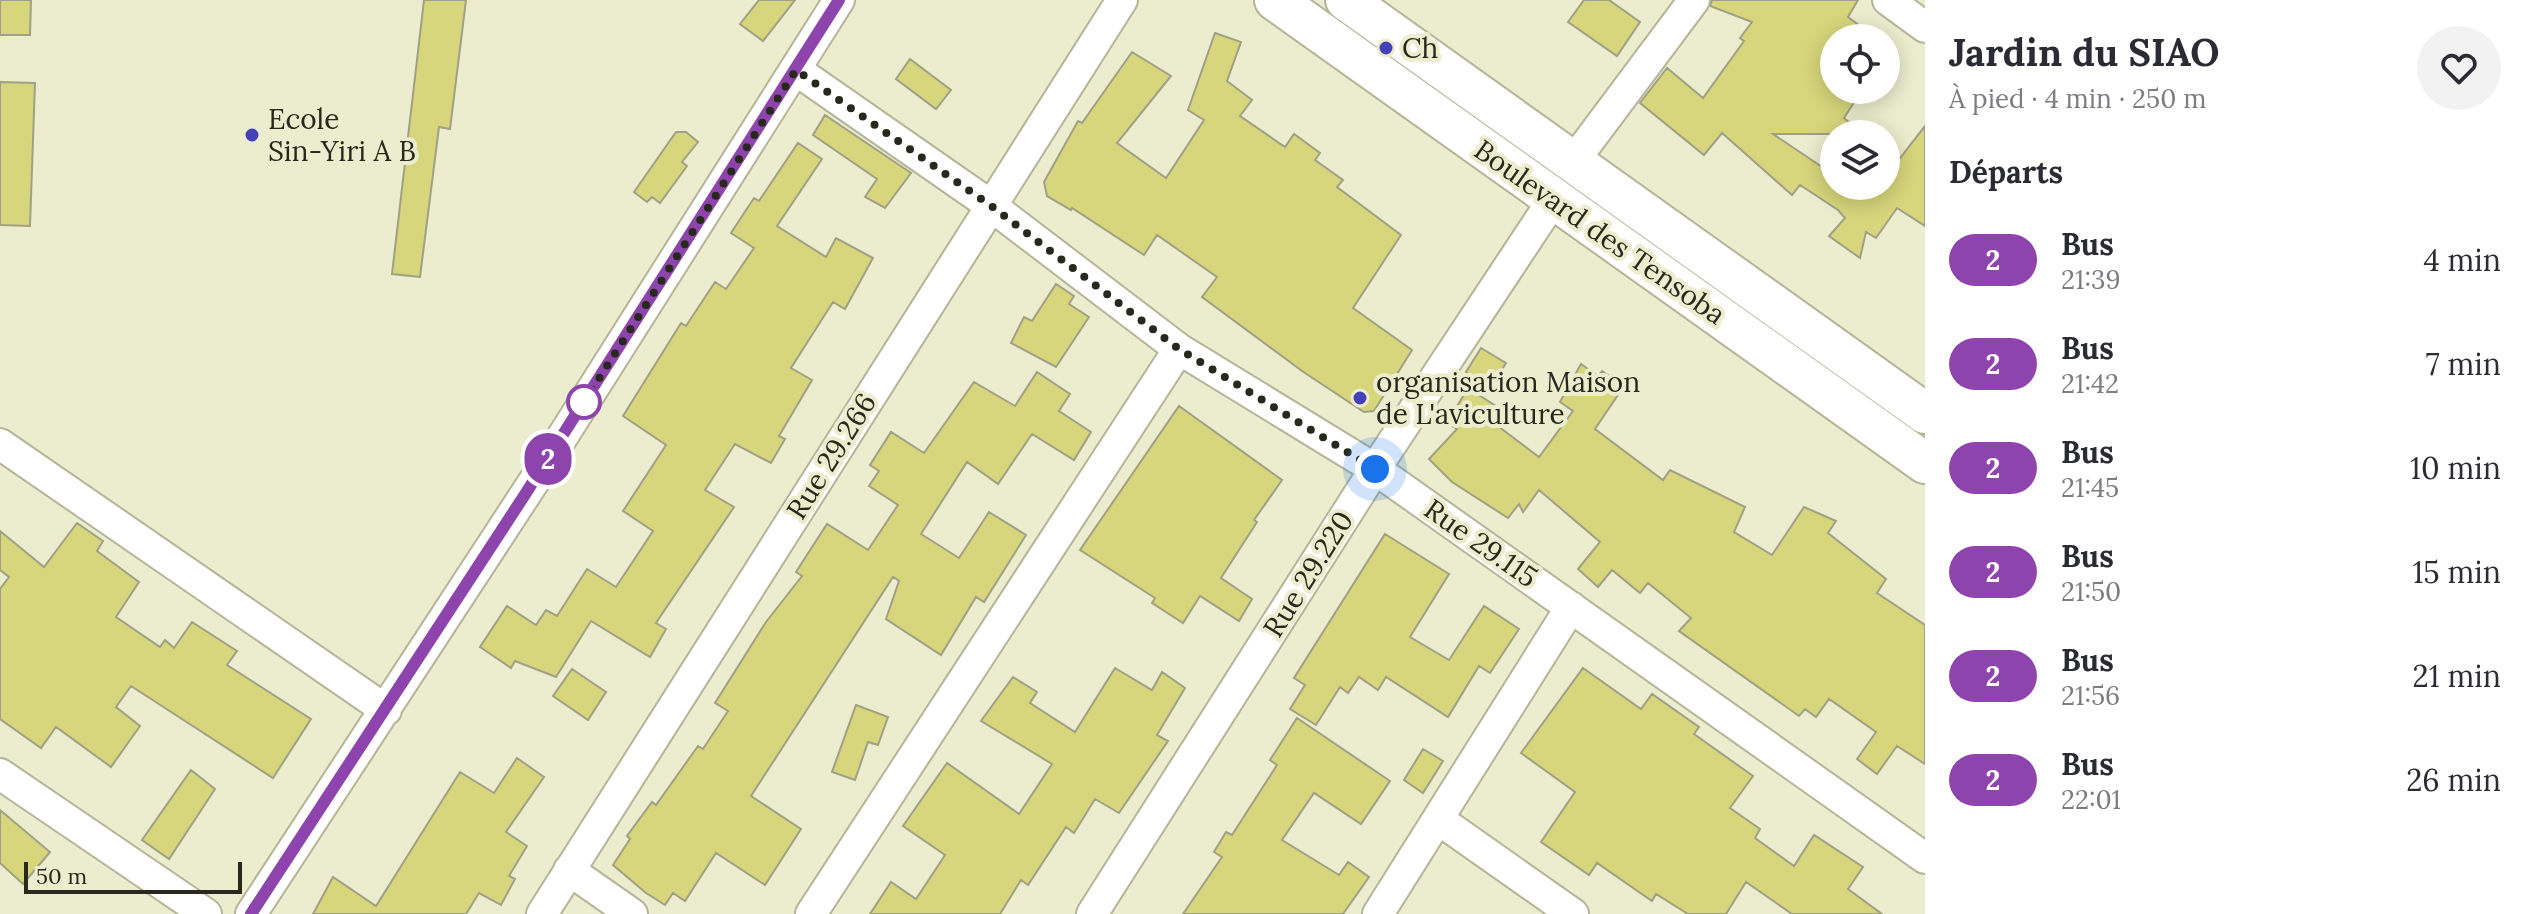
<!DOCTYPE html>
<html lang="fr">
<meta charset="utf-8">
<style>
:root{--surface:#fff;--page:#f2f2f3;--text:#2b2b33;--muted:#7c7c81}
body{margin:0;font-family:Lora,serif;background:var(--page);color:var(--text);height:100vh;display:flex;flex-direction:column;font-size:30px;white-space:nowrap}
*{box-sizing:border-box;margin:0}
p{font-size:26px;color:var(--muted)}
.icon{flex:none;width:44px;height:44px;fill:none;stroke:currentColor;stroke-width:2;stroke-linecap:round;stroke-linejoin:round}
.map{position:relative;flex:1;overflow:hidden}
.details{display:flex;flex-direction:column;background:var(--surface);width:600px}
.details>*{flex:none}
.badge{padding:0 16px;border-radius:26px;font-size:28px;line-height:52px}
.controls{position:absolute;left:1820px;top:24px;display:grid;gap:16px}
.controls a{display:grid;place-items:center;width:80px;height:80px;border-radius:50%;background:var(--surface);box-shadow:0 4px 20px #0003;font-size:40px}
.scale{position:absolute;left:24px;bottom:20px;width:218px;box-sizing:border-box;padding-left:8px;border:4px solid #28281d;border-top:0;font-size:22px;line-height:28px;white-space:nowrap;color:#28281d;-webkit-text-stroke:6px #ececce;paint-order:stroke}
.you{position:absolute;width:40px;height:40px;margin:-20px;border:6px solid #fff;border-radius:50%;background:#1a73e8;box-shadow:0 0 0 12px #1a73e833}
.map>.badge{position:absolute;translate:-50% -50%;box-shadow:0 0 0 4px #fff}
h2{padding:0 24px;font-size:30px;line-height:72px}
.round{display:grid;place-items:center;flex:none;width:84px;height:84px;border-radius:42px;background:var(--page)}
.overview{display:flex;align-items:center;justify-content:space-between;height:136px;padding:0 24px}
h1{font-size:38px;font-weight:800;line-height:60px}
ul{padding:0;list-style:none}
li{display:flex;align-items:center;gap:24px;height:104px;padding:0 24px}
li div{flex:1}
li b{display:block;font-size:30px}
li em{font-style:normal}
li .badge{min-width:88px;font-weight:700;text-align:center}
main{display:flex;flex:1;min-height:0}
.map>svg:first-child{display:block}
</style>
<main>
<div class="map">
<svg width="1925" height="914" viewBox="0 0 1925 914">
<rect width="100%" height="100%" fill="#ececce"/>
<path fill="#d7d67c" stroke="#a0a184" stroke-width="2" d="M 0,0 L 31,0 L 30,35 L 0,35 Z
M 424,0 L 466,0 L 450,129 L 439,127 L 420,277 L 392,274 Z
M 759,0 L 795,0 L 763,41 L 740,24 Z
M 1584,0 L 1609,0 L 1640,22 L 1617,56 L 1568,22 Z
M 1712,0 L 1858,0 L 1848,17 L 1876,38 L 1834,38 L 1834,90 L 1862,90 L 1844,118 L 1863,134 L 1773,134 L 1834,175 L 1834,186 L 1886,186 L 1886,152 L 1897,162 L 1925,126 L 1925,226 L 1897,208 L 1876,238 L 1866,232 L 1860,258 L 1829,236 L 1845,218 L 1838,210 L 1800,185 L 1792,195 L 1722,133 L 1704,155 L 1640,103 L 1667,68 L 1703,98 L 1744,41 L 1740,38 L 1752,22 L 1710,6 Z
M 1215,33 L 1241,42 L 1227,81 L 1252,100 L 1240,116 L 1285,147 L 1294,134 L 1320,153 L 1315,160 L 1343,180 L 1337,187 L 1401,235 L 1353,308 L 1412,350 L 1374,411 L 1364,412 L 1302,371 L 1202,297 L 1217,277 L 1157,235 L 1144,255 L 1072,208 L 1071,210 L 1047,196 L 1044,182 L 1078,121 L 1082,123 L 1132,52 L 1171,76 L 1117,143 L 1166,178 L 1204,120 L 1188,110 Z
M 910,59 L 951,90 L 936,109 L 896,79 Z
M 0,82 L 35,83 L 30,226 L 0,225 Z
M 825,115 L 911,173 L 885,208 L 865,197 L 877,179 L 813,135 Z
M 676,132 L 686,132 L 698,142 L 682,162 L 687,166 L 660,203 L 652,197 L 647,202 L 634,192 Z
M 798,143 L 822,159 L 777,226 L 826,257 L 836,238 L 873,258 L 845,309 L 833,302 L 791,368 L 812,380 L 779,436 L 785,439 L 771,463 L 735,444 L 705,490 L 734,507 L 656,623 L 666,629 L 650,657 L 591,621 L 556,677 L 515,661 L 511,668 L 480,647 L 507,606 L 536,625 L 546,610 L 557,616 L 587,569 L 616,587 L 653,531 L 623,511 L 666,445 L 623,416 L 681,323 L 686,326 L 715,282 L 726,289 L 754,248 L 731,233 L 754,198 L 759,201 Z
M 1056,284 L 1074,296 L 1069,304 L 1089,317 L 1056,367 L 1011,343 L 1024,317 L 1032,321 Z
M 1481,348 L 1506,363 L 1486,395 L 1466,372 Z
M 1581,364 L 1598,376 L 1602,371 L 1624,386 L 1595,429 L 1663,480 L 1670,470 L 1745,507 L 1734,532 L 1772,555 L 1804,507 L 1836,521 L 1828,533 L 1886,579 L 1877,593 L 1925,625 L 1925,764 L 1897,746 L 1877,774 L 1857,759 L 1876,732 L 1829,699 L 1816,717 L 1805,709 L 1799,716 L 1679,631 L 1691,618 L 1648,583 L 1640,593 L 1612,570 L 1598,587 L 1578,569 L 1600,542 L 1539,490 L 1523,512 L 1519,504 L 1508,518 L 1452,482 L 1429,459 L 1457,429 L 1447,423 L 1468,388 L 1502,410 L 1494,423 L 1539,457 L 1573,411 L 1560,402 Z
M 1037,372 L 1070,394 L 1059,411 L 1091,432 L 1074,460 L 1032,434 L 998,484 L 967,462 L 921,534 L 959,558 L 989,512 L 1026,535 L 984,602 L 976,597 L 941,655 L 886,619 L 899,581 L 893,577 L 751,796 L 801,829 L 765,885 L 716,853 L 685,901 L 673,893 L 665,905 L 646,893 L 613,865 L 630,839 L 627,836 L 652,802 L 656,805 L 698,746 L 703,749 L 728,711 L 715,703 L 766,622 L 802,576 L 796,572 L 827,524 L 868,550 L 898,505 L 869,486 L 879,471 L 870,465 L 891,432 L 924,453 L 974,382 L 1015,406 Z
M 1179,406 L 1282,480 L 1254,520 L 1257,522 L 1221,578 L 1252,599 L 1239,621 L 1200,596 L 1183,623 L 1152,603 L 1155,598 L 1080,550 Z
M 77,523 L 103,541 L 97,551 L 139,582 L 116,617 L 160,647 L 165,640 L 174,648 L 192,622 L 237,651 L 227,665 L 311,719 L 273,778 L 131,686 L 116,707 L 140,726 L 111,767 L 56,727 L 41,748 L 0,719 L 0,589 L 9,577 L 0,570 L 0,531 L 44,567 Z
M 1385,534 L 1449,574 L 1410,637 L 1449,660 L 1484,606 L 1519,629 L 1490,673 L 1479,666 L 1448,717 L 1386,677 L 1378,690 L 1359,677 L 1348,693 L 1340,687 L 1316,725 L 1290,709 L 1305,685 L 1294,678 Z
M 1115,668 L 1152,690 L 1162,672 L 1185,688 L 1157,735 L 1168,741 L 1119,813 L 1095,799 L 1074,833 L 1066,827 L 1028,885 L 1021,880 L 1000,914 L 870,914 L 891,882 L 916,899 L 945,855 L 903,826 L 947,763 L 1019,814 L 1052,764 L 981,721 L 1013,677 L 1037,692 L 1030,703 L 1075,732 Z
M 1583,668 L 1641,709 L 1652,694 L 1699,727 L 1694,734 L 1753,776 L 1730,808 L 1760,829 L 1755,838 L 1794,866 L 1814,835 L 1863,867 L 1848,889 L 1882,914 L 1792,914 L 1746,882 L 1726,914 L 1688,914 L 1656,894 L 1652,901 L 1597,863 L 1589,875 L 1541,842 L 1575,792 L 1521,753 Z
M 572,669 L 606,692 L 588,720 L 553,696 Z
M 856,705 L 888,717 L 878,745 L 868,742 L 855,780 L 832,772 Z
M 1297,718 L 1390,781 L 1361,824 L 1314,793 L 1282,840 L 1339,875 L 1348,862 L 1369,877 L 1343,914 L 1183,914 L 1222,857 L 1214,852 L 1226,832 L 1232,835 L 1277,765 L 1270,760 Z
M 1423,749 L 1443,761 L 1423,793 L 1404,780 Z
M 517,758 L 544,777 L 506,832 L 527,846 L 509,876 L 515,879 L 501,905 L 479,893 L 466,914 L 313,914 L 333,877 L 376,906 L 460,772 L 494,793 Z
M 191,770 L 215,789 L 169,859 L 142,840 Z
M 0,810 L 50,852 L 23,884 L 0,863 Z"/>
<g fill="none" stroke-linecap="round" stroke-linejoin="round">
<g stroke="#b4b598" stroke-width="34">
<path id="minor" d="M 1888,0 L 1925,27
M 796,70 L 990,205 L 1179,349 L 1375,469 L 1925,858
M 1573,162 L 1694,0
M 0,444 L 386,710
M 0,774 L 206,914
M 1438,819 L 1573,914
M 569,870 L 632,914
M 251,914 L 542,469 L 839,0
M 542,914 L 1122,0
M 811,914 L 1179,349
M 1092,914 L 1375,469 L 1555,197
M 1378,914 L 1571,607"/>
</g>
<g stroke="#b4b598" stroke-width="44">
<path id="major" d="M 1275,0 L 1925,463
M 1346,0 L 1925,413"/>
</g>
<use href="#minor" stroke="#fff" stroke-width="30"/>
<use href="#major" stroke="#fff" stroke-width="40"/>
</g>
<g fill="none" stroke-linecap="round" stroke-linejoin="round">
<g stroke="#fff" stroke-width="18">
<path id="line" d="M 251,914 L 524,496 L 839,0"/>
</g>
<use href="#line" stroke="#8e44ad" stroke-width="12"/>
<path stroke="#28281d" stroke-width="8" stroke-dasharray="0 14.4" d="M 584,402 L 796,70 L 990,205 L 1179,349 L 1375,469"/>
</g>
<g fill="#4541b7" stroke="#ececce" stroke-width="3">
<circle cx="1386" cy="48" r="8"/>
<circle cx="252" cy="135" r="8"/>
<circle cx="1360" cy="398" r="8"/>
</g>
<circle fill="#fff" stroke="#8e44ad" stroke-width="4" cx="584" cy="402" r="16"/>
<g text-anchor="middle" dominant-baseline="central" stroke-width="8" stroke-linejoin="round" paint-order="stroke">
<g font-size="28" fill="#28281d" stroke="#ececce" text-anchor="start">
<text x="1402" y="48">Ch</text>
<text x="268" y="119">Ecole<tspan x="268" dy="32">Sin-Yiri A B</tspan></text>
<text x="1376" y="382">organisation Maison<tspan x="1376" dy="32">de L'aviculture</tspan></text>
</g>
<g font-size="28" fill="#28281d" stroke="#ececce">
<text transform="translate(1600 232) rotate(35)">Boulevard des Tensoba</text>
<text transform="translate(831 456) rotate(-58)">Rue 29.266</text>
<text transform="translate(1481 543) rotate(35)">Rue 29.115</text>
<text transform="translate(1308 574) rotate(-58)">Rue 29.220</text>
</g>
</g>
</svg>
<div class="controls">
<a><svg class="icon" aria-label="locate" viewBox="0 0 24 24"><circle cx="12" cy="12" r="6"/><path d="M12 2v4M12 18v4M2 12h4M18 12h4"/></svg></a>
<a><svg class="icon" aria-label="layers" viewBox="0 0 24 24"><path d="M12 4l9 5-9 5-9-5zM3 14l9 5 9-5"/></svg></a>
</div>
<div class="scale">50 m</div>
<div class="you" style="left:1375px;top:469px"></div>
<b class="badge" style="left:548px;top:459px;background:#8e44ad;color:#fff">2</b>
</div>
<section class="details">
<div class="overview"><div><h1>Jardin du SIAO</h1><p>À pied · 4 min · 250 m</p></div><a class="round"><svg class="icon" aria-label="heart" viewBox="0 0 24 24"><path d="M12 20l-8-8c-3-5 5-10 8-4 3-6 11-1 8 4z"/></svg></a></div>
<h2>Départs</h2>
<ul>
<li><span class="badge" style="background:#8e44ad;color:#fff">2</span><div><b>Bus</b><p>21:39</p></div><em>4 min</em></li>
<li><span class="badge" style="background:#8e44ad;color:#fff">2</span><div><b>Bus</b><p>21:42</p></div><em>7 min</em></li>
<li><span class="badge" style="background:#8e44ad;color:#fff">2</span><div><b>Bus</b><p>21:45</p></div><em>10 min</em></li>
<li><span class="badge" style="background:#8e44ad;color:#fff">2</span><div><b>Bus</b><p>21:50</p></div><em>15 min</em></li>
<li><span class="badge" style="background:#8e44ad;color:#fff">2</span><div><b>Bus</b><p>21:56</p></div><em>21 min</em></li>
<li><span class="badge" style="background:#8e44ad;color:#fff">2</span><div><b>Bus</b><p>22:01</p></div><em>26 min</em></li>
</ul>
</section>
</main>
